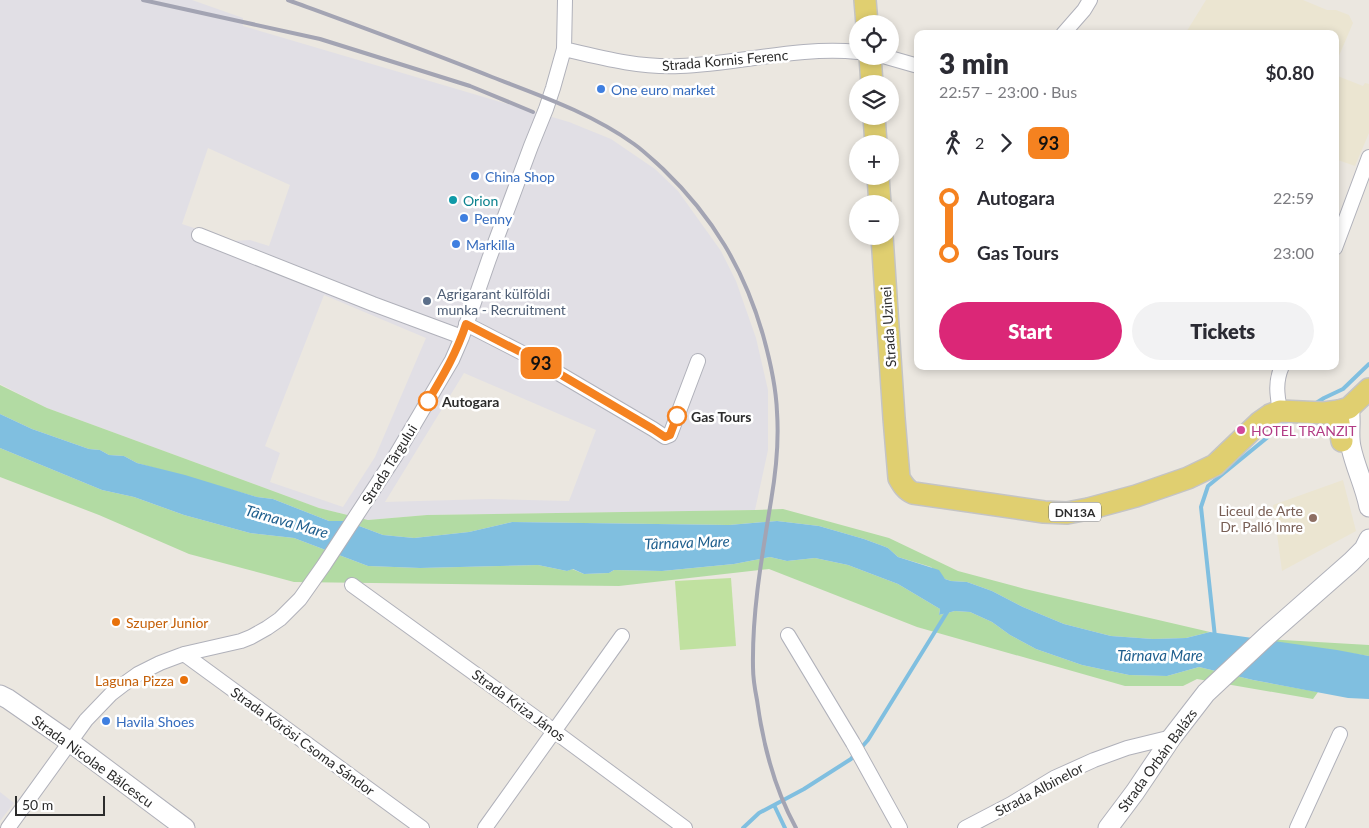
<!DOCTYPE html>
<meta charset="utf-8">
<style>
:root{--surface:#fff;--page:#f2f2f3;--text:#2b2b33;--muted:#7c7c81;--accent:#db2777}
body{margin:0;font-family:Lato,sans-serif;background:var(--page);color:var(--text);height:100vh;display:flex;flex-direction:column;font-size:19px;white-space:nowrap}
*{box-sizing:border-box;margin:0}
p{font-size:16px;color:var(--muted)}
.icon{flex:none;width:28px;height:28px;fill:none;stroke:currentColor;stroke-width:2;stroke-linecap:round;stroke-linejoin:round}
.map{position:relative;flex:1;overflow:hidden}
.details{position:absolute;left:914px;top:30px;width:425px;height:340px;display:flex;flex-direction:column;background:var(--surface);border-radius:10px;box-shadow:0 2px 8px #0003}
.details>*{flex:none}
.badge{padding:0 10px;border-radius:8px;font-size:18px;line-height:32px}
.fabs{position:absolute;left:849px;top:15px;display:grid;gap:10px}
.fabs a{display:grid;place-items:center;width:50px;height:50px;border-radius:50%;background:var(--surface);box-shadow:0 2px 8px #0003;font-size:25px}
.scale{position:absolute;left:15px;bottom:12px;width:90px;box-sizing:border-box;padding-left:5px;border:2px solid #2c2c2c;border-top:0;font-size:14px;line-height:18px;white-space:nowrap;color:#2c2c2c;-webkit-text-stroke:4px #fff;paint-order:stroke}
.map>.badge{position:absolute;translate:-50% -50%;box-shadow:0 0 0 2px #fff}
.legs{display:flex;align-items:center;gap:8px;height:55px;padding:0 25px;font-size:16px}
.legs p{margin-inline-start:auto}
.headline{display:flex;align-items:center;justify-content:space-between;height:85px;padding:0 25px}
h1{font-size:28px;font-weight:800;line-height:38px}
.cta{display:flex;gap:10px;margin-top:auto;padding:10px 25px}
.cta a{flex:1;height:58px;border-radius:30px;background:var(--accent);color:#fff;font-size:20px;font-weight:800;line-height:58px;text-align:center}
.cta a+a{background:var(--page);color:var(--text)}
ul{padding:0 25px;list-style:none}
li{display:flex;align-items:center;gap:18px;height:55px;font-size:19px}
li i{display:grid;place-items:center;width:8px;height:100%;margin:0 6px;background:currentColor}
li i::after{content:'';width:12px;height:12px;margin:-6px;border:4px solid;border-radius:50%;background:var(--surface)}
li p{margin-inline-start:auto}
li:first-child i{background:linear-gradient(#0000 50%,currentColor 0)}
li:last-child i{background:linear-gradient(currentColor 50%,#0000 0)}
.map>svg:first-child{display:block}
</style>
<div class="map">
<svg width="1369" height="828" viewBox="0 0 1369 828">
<rect width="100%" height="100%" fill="#ebe7e0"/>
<path fill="#e1dfe5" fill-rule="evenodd" d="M 0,0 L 192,0 L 243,18 L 243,26 L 569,122 L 611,139 L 655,169 L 678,191 L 721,251 L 736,281 L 756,338 L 768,390 L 768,450 L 755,510 L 427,515 L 368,520 L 319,508 L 47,408 L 0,384 ZM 208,148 L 290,185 L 269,246 L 250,240 L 233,241 L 182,224 ZM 324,295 L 426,338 L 375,457 L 343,507 L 270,482 L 280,453 L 265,446 ZM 464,373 L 596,430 L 569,501 L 489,499 L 385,502 Z
M 0,792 L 14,803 L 0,821 Z"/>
<path fill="#ebe5d1" d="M 1206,0 L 1303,0 L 1327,10 L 1336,10 L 1349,15 L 1353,23 L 1335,65 L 1335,34 L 1185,34 Z
M 1335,75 L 1363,86 L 1365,83 L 1369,84 L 1369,133 L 1355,166 L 1335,159 Z
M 1343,480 L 1356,531 L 1282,571 L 1273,505 Z"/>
<path fill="#b2dba3" d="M 0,385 L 47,408 L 319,508 L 368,520 L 427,515 L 755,510 L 783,509 L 889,538 L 958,571 L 1025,589 L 1210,632 L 1186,638 L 1153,639 L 1111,636 L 1064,624 L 1023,607 L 992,591 L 967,582 L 951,581 L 945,579 L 931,567 L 898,557 L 888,548 L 883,546 L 864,539 L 819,526 L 777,521 L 729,525 L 512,522 L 469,532 L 414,538 L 383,535 L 346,521 L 329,521 L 273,499 L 257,497 L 137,463 L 124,456 L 109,455 L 100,450 L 89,449 L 32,429 L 0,414 Z
M 0,448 L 102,490 L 134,497 L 184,515 L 250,533 L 294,538 L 368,566 L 420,568 L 538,565 L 567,571 L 572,569 L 584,574 L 609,573 L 614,570 L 662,571 L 734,564 L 770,557 L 787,561 L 815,558 L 848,565 L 898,584 L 940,609 L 939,615 L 955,611 L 970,612 L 992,622 L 1010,635 L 1036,649 L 1082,665 L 1129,675 L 1167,676 L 1199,667 L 1253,680 L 1318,692 L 1313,699 L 1197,679 L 1183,686 L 1125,686 L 917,627 L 769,569 L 619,586 L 294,582 L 189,554 L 99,515 L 0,477 Z
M 1249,638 L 1369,645 L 1369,656 Z"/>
<path fill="#c0e1a0" d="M 731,578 L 736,646 L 680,650 L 675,581 Z"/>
<path fill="#80bfe0" d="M 0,414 L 32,429 L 89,449 L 100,450 L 109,455 L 124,456 L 137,463 L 185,475 L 257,497 L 273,499 L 329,521 L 346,521 L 383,535 L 414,538 L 469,532 L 512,522 L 729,525 L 777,521 L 819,526 L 864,539 L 883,546 L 888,548 L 898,557 L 939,570 L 945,579 L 951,581 L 967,582 L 992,591 L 1023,607 L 1064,624 L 1111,636 L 1153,639 L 1186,638 L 1210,632 L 1337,650 L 1369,656 L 1369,699 L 1348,698 L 1253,680 L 1199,667 L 1167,676 L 1129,675 L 1082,665 L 1036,649 L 1010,635 L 992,622 L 970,612 L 955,611 L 939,615 L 940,609 L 898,584 L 848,565 L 815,558 L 787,561 L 770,557 L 734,564 L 662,571 L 614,570 L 609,573 L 584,574 L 573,569 L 567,571 L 538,565 L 420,568 L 368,566 L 294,538 L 250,533 L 184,515 L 134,497 L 102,490 L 0,448 Z"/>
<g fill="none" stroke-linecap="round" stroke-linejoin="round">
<path stroke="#80bfe0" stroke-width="4" d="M 1313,405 L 1324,398 L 1343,389 L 1369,364
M 1215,637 L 1201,507 L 1208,486 L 1290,419
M 860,749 L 868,740 L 949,609
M 774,805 L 785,828
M 743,828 L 759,813 L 804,789 L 851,759 L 855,754"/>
<g stroke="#b0b1ba" stroke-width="16">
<path id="minor" d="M 1063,34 L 1084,10 L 1090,0
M 564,49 C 602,58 640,68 680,66 C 739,64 798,46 858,52
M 883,56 L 918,66
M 199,235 L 373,304 L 462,337
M 1335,248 L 1369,157
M 466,324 L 536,360 L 653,429 L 665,437 L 670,435 L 698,361
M 1280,411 C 1277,394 1275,382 1282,366
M 352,585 L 554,731 L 685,828
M 788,635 L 853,743 L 900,828
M 184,654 L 422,828
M 8,828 L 86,720 L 111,694 L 124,684 L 138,674 L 160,663 L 184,654 L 241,641 L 251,637 L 267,628 L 280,619 L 300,599 L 324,565 L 396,455 L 452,360 L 462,337 L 489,259 L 531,146 L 546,109 L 553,88 L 564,49 L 565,0
M 485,828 L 622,636
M 965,828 L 1011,804 L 1054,778 L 1094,760 L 1127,748 L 1172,737
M 1297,828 L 1340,734"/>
</g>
<g stroke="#b0b1ba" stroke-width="21">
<path id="secondary" d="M 1349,408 C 1352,420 1348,433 1351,447 C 1355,467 1365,486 1369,507
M 0,695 L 8,699 L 70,742 L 185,828
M 1108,828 L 1135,792 L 1172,737 L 1206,693 L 1268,635 L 1351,562 L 1364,549 L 1369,539"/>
</g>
<g stroke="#c4c4c4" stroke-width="24">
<path id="primary" d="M 865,0 L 867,24
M 870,56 L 872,84
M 874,116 L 876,144
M 878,176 L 880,204
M 882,236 L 894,418 L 899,478 C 903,485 906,490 913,493 L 1044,512 L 1067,513 L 1088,509 L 1136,496 L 1188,478 L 1215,465 L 1260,422 L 1270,415 L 1280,411 L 1324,413 L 1339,411 L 1349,408 L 1369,389
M 1337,411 L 1342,441"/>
</g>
<use href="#minor" stroke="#fff" stroke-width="14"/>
<use href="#secondary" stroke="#fff" stroke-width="19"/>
<use href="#primary" stroke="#e0cf70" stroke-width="21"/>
<path stroke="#a3a4b3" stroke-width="4" d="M 143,0 L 320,39 L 470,86 L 533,112
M 288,0 C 356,25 425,50 492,77 C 541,96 591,113 634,144 C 644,151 654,161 663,169 C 713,217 744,269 763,335 C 770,360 776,385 777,412 C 779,441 776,472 771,501 C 762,556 752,611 753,667 C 753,678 755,690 757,700 C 763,745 774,788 796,828"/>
</g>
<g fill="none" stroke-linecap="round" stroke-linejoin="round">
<g stroke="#fff" stroke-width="11">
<path id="line-1" d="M 428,401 C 443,376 457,352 466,324 L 536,360 L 653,429 L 665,437 L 670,435 L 677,416"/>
</g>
<use href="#line-1" stroke="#f58220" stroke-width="8"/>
</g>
<g fill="#3f7fe0" stroke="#fff" stroke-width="2">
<circle cx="601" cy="89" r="5"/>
<circle cx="475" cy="176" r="5"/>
<circle cx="464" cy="218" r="5"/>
<circle cx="456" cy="244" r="5"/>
<circle cx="106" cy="721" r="5"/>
</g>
<circle fill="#0f9aa8" stroke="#fff" stroke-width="2" cx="453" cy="200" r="5"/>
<circle fill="#5c6f8a" stroke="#fff" stroke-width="2" cx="427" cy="301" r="5"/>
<g fill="#fff" stroke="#f58220" stroke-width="2.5">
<circle cx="428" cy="401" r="9"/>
<circle cx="677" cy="416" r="9"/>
</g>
<circle fill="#d1479c" stroke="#fff" stroke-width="2" cx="1241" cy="430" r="5"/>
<circle fill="#8d6e63" stroke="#fff" stroke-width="2" cx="1313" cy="518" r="5"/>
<g fill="#e8710a" stroke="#fff" stroke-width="2">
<circle cx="116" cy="622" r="5"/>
<circle cx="184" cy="680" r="5"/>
</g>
<g text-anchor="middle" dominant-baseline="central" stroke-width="5" stroke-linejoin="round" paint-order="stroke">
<rect fill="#fff" stroke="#6b6b6b" stroke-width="1" x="1049" y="502.5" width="52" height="19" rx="4"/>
<g font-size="12" font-weight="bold" fill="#2c2c2c">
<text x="1075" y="512">DN13A</text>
</g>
<g font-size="14" fill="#2c2c2c" stroke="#fff">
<text transform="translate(725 60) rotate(-5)">Strada Kornis Ferenc</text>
<text transform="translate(888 327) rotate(-94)">Strada Uzinei</text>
<text transform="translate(389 464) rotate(-58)">Strada Târgului</text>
<text transform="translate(519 705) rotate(36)">Strada Kriza János</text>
<text transform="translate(303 741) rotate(36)">Strada Kőrösi Csoma Sándor</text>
<text transform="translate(1157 760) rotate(-54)">Strada Orbán Balázs</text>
<text transform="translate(93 761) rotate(36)">Strada Nicolae Bălcescu</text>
<text transform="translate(1039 789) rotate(-28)">Strada Albinelor</text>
</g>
<g font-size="14" fill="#366cbe" stroke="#fff" text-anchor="start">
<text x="611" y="89">One euro market</text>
<text x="485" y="176">China Shop</text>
<text x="474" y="218">Penny</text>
<text x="466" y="244">Markilla</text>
<text x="116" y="721">Havila Shoes</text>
</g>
<g font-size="14" fill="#0d838f" stroke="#fff" text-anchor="start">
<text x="463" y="200">Orion</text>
</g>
<g font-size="14" fill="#4e5e75" stroke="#fff" text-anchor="start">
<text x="437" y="293">Agrigarant külföldi<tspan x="437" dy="16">munka - Recruitment</tspan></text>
</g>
<g font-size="14" font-weight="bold" fill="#2c2c2c" stroke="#fff" text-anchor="start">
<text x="442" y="401">Autogara</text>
<text x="691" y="416">Gas Tours</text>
</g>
<g font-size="14" fill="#b23c85" stroke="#fff" text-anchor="start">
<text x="1251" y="430">HOTEL TRANZIT</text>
</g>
<g font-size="14" fill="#785e54" stroke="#fff" text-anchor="end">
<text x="1303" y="510">Liceul de Arte<tspan x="1303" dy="16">Dr. Palló Imre</tspan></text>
</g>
<g font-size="14" fill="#c56008" stroke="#fff" text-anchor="start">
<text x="126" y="622">Szuper Junior</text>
<text x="174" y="680" text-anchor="end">Laguna Pizza</text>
</g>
<g font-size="15" font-style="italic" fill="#1e5e8d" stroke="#fff">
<text transform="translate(287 521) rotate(16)">Târnava Mare</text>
<text transform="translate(687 542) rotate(-2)">Târnava Mare</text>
<text x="1160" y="655">Târnava Mare</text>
</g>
</g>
</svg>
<div class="fabs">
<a><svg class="icon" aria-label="locate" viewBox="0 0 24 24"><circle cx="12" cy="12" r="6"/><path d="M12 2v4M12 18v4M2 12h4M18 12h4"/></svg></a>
<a><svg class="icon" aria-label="layers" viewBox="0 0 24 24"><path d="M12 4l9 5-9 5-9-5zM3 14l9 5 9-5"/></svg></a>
<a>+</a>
<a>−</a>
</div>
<div class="scale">50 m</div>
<b class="badge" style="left:541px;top:363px;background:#f58220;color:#111">93</b>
<section class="details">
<div class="headline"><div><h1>3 min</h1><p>22:57 – 23:00 · Bus</p></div><b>$0.80</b></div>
<div class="legs"><svg class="icon" aria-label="walk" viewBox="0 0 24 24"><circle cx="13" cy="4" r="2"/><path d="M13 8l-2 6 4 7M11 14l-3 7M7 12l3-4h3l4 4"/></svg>2<svg class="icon" aria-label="forward" viewBox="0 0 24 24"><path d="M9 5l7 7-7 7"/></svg><b class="badge" style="background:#f58220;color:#111">93</b></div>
<ul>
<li><i style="color:#f58220"></i><b>Autogara</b><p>22:59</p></li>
<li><i style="color:#f58220"></i><b>Gas Tours</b><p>23:00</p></li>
</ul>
<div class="cta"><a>Start</a><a>Tickets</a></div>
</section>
</div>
